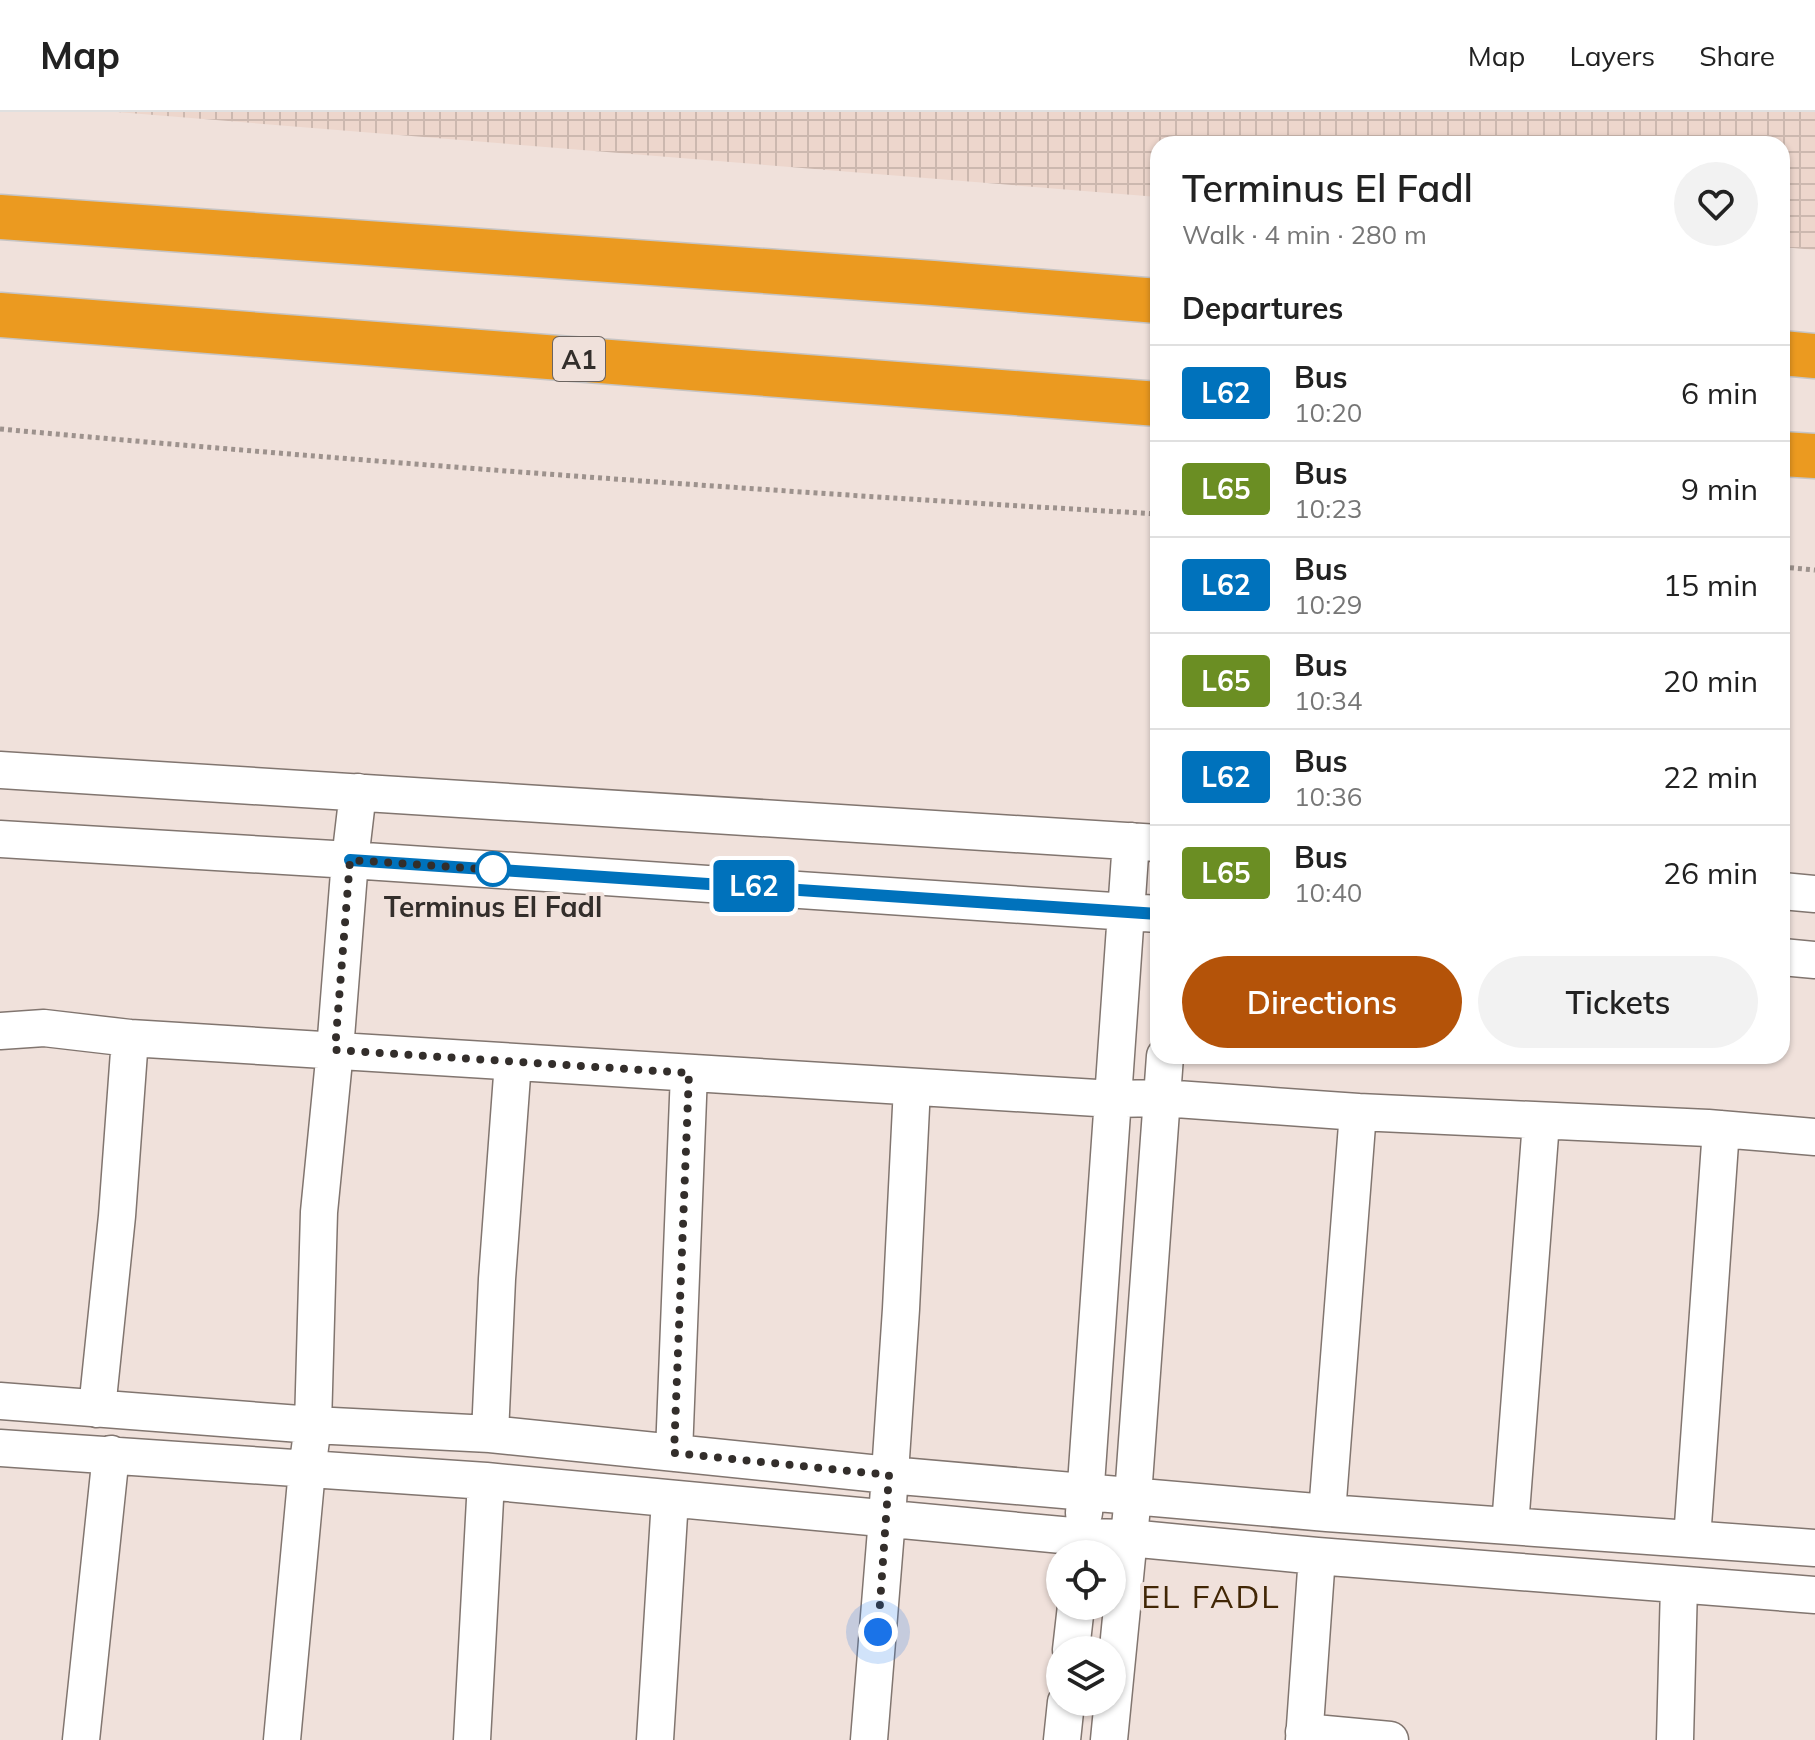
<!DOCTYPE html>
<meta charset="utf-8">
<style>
:root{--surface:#fff;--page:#f2f2f2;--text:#222;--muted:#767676;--line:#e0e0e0;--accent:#b45309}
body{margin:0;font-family:Mulish,sans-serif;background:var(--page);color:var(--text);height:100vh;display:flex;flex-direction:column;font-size:30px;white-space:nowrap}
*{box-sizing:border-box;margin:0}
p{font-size:26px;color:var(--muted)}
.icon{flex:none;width:44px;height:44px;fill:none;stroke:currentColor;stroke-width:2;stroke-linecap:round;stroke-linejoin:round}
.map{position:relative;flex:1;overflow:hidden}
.sheet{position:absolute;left:1150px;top:24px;width:640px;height:928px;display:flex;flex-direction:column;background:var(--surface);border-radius:24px;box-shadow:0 2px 6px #0004}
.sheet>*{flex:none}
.badge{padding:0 16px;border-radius:6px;font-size:28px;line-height:52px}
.controls{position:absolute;left:1046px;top:1428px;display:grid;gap:16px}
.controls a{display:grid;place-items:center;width:80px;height:80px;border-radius:50%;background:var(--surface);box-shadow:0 2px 6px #0004;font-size:40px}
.you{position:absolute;width:40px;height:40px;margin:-20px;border:6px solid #fff;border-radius:50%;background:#1a73e8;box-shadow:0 0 0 12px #1a73e833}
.map>.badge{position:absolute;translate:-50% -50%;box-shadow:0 0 0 4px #fff}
h2{padding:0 32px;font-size:30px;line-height:72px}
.round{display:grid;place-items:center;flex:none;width:84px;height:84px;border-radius:42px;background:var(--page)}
.summary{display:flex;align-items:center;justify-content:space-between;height:136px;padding:0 32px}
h1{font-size:38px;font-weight:600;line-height:60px}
.button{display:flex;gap:16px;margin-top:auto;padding:16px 32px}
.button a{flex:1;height:92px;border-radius:48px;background:var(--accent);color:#fff;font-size:32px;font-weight:600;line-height:92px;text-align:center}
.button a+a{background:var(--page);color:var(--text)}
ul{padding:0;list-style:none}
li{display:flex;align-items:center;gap:24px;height:96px;padding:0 32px;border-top:2px solid var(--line)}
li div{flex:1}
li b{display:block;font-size:30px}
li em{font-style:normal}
li .badge{min-width:88px;font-weight:700;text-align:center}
header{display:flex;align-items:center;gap:48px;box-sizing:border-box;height:112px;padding:0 40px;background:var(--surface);border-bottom:2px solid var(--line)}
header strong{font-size:38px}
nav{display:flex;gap:44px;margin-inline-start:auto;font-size:28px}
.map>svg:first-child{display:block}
</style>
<header>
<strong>Map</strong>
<nav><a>Map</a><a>Layers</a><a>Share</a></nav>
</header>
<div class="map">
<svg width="1815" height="1628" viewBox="0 0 1815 1628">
<defs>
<pattern id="industrial-grid" width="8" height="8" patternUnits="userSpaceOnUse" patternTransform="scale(2)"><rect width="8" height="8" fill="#edd6cc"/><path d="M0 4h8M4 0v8" fill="none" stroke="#ccb8af"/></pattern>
</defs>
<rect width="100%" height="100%" fill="#f0e1db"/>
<path fill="url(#industrial-grid)" d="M 117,0 L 1815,0 L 1815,138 L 1782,135 L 1782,32 L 1158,32 L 1158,85 Z"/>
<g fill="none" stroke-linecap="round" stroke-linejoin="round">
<g stroke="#81756f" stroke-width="39">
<path id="minor" d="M 0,658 L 1158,731
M 0,727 L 350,748 L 1158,802
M 1782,779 L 1815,782
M 1782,845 L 1815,848
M 0,919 L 44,916 L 130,926 L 1113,987 L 1162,986 L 1358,1000 L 1708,1016 L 1815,1025
M 0,1289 L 313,1313 L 490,1322 L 889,1363 L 1327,1401 L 1815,1436
M 97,1297 L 117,1104 L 130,926
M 490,1322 L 497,1167 L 513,950
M 0,1336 L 486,1369 L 1083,1425 L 1129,1426 L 1317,1444 L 1815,1483
M 674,1341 L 689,961
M 1084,1401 L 1131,729
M 1327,1401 L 1358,1000
M 1510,1414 L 1541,1010
M 1692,1427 L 1721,1017
M 1071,1538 L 1076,1494
M 1304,1620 L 1390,1628
M 81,1628 L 111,1342
M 282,1628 L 307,1358 L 313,1313 L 319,1100 L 335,938 L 350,748 L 358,680
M 472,1628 L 486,1369
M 655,1628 L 670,1387
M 869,1628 L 887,1406 L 901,1197 L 912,975
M 1062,1628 L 1066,1590
M 1109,1628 L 1133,1384 L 1165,944
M 1304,1628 L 1317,1444
M 1675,1628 L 1679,1473"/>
</g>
<g stroke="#c6c4c4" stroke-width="47">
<path id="highway" d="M 0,105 L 933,171 L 1158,189
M 0,203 L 1158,292
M 1782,241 L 1815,244
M 1782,342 L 1815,344"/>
</g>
<path stroke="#9d928d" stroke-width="5" stroke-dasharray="4 4" stroke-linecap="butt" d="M 0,317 C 386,352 772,380 1158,402
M 1782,455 L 1815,458"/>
<use href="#minor" stroke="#fff" stroke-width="36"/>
<use href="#highway" stroke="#eb9a20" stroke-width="44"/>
</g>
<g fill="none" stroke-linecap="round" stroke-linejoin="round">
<g stroke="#fff" stroke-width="18">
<path id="line" d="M 350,748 L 1158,802"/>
</g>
<use href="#line" stroke="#0072bc" stroke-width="12"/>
<path stroke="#332e2b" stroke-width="8" stroke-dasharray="0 14.4" d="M 493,757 L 498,758 L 350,748 L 335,938 L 689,961 L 674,1341 L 889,1363 L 878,1520"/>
</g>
<circle fill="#fff" stroke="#0072bc" stroke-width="4" cx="493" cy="757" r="16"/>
<g text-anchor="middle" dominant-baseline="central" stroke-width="8" stroke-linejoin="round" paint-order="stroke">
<rect fill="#f0e1db" stroke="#6c6460" stroke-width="2" x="553" y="225" width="52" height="44" rx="6"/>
<g font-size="26" font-weight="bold" fill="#332e2b">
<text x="579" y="247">A1</text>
</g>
<g font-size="28" font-weight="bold" fill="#332e2b" stroke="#f0e1db">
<text x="493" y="794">Terminus El Fadl</text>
</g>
<g font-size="32" letter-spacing="2" fill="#412605" stroke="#f0e1db">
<text x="1211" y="1484">EL FADL</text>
</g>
</g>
</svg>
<div class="controls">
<a><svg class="icon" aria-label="locate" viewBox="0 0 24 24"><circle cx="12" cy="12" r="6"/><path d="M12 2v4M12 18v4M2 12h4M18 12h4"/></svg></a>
<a><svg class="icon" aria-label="layers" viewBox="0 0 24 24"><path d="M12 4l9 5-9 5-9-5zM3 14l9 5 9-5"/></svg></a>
</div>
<div class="you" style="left:878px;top:1520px"></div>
<b class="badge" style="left:754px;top:774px;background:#0072bc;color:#fff">L62</b>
<section class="sheet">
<div class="summary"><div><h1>Terminus El Fadl</h1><p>Walk · 4 min · 280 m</p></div><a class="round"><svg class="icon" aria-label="heart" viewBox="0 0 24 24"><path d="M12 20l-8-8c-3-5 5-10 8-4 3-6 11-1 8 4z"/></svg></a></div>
<h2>Departures</h2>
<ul>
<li><span class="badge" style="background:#0072bc;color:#fff">L62</span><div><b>Bus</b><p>10:20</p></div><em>6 min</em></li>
<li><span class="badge" style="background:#6b8e23;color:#fff">L65</span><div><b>Bus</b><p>10:23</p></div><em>9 min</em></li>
<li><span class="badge" style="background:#0072bc;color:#fff">L62</span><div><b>Bus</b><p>10:29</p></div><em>15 min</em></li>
<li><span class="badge" style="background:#6b8e23;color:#fff">L65</span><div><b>Bus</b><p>10:34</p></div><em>20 min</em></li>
<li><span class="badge" style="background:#0072bc;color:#fff">L62</span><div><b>Bus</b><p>10:36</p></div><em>22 min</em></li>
<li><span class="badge" style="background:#6b8e23;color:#fff">L65</span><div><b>Bus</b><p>10:40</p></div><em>26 min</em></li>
</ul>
<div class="button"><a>Directions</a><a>Tickets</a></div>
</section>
</div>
